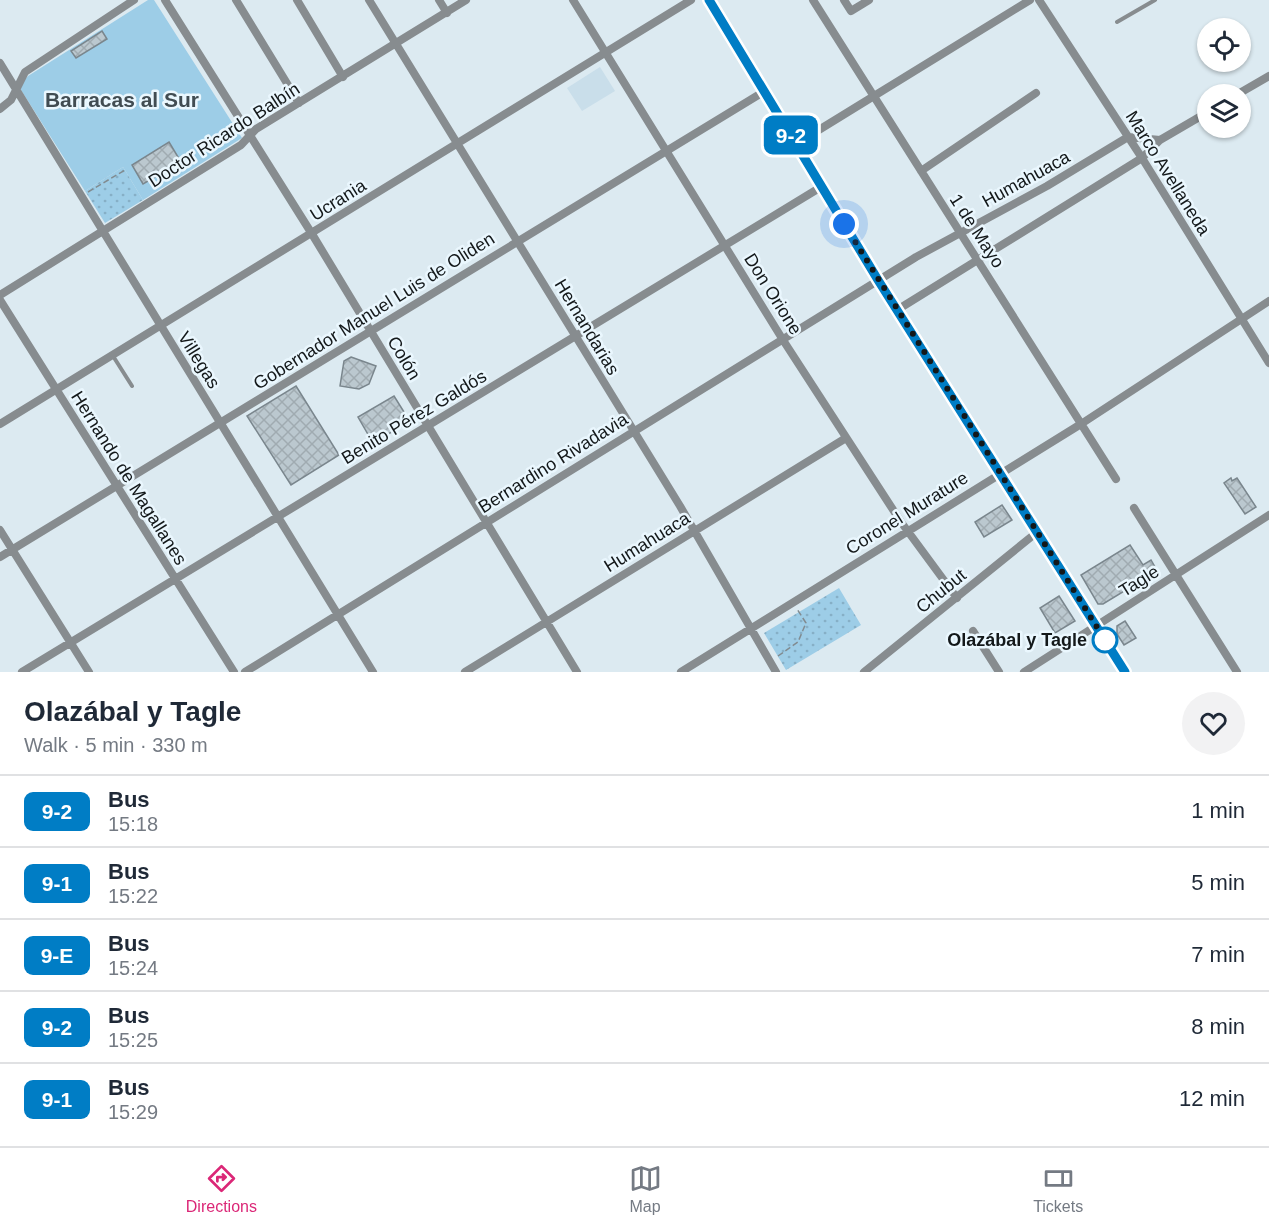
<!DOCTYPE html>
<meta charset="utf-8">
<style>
:root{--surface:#fff;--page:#f2f2f3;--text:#1f2937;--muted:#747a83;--line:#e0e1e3;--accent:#db2777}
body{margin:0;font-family:Helvetica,sans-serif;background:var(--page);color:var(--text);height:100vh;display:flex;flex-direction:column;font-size:22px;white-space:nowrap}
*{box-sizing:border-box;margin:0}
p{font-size:20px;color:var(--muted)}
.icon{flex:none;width:33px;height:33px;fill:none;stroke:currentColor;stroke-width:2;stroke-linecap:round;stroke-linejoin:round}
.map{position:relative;height:672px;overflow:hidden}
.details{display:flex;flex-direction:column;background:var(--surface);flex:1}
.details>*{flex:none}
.badge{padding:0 12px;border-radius:9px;font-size:21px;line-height:39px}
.controls{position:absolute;left:1197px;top:18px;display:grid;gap:12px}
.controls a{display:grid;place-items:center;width:54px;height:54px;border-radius:50%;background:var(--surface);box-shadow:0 2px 4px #0004;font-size:30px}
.you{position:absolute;width:30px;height:30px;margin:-15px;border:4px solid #fff;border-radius:50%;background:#1a73e8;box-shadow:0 0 0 9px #1a73e833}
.map>.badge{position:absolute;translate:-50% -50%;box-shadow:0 0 0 3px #fff}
.round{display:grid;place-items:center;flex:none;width:63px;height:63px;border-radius:32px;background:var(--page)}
.summary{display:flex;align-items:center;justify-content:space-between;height:102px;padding:0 24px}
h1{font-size:28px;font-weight:700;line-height:45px}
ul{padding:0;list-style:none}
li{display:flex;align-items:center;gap:18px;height:72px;padding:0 24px;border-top:2px solid var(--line)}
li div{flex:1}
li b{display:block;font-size:22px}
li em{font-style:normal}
li .badge{min-width:66px;font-weight:700;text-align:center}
.dock{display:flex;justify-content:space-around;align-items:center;height:84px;border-top:2px solid var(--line);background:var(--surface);font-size:16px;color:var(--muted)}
.dock a{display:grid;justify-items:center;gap:3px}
.dock .on{color:var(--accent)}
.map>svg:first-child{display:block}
</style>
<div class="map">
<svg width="1269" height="672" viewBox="0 0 1269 672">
<defs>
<pattern id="park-dots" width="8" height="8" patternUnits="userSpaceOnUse" patternTransform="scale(1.5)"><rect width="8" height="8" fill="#9dcde7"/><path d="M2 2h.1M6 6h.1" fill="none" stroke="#86afc6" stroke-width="1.8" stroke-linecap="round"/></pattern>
<pattern id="building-cross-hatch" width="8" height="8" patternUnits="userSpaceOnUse" patternTransform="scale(1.5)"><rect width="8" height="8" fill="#bbc8cf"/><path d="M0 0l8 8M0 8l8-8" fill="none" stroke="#a0abb1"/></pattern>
</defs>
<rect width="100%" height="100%" fill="#dceaf1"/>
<path fill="#c9deea" d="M 600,67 L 615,91 L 582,111 L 567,88 Z"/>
<path fill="#9dcde7" d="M 148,0 L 154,0 L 242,138 L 143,200 L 123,167 L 85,191 L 21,90 L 21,84 L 28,76 Z"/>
<path fill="url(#park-dots)" d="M 123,167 L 143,200 L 105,223 L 85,191 Z
M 839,588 L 861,625 L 786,670 L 764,633 Z"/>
<path fill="url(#building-cross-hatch)" stroke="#7a868d" stroke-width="1.5" d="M 102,31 L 107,39 L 76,58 L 71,51 Z
M 169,142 L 181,162 L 143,184 L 132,165 Z
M 351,357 L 376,366 L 369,384 L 359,389 L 340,386 L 344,361 Z
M 296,386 L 339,455 L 291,485 L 247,416 Z
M 394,396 L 404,412 L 402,426 L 373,443 L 358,417 Z
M 1231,478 L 1232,481 L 1237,478 L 1256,507 L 1245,514 L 1224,483 Z
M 1002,505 L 1012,520 L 984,537 L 975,522 Z
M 1130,545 L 1143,565 L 1151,560 L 1155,567 L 1154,573 L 1103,604 L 1098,604 L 1081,575 Z
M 1059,596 L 1075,621 L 1055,633 L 1040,608 Z
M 1125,621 L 1136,638 L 1124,645 L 1117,634 L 1117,626 Z"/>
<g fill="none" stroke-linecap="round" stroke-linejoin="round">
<path stroke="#818b90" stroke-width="1.5" stroke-dasharray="6 3" stroke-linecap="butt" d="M 88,192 L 125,170
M 778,656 L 798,642 L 806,623 L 797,609"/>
<path stroke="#878c8f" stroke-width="4" d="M 1117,22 L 1155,0
M 113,356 L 132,386"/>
<path stroke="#878c8f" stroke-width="8" d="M 165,0 L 312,234 L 577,672
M 236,0 L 299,103
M 297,0 L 343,77
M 369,0 L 680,506 L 776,672
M 439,0 L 447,13
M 573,0 L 783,340 L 901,522 L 957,598
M 813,0 L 1116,479
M 844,0 L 851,11 L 869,0
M 1039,0 L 1142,158 L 1269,363
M 0,63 L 373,672
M 1238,94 L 1269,76
M 0,109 L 11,100 L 25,72 L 134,0
M 796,144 L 1030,0
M 921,171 L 1036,93
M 0,295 L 241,145 L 256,129 L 466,0
M 0,300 L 234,672
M 897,310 L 1142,158 L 1160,140 L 1208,112
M 0,424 L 691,0
M 1134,508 L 1237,672
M 0,530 L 89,672
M 0,557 L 765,91
M 973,631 L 999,672
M 22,672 L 821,187
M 245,672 L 916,257 L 1047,186 L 1128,137 L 1160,140
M 465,672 L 846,438
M 681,672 L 1081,424 L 1269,301
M 864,672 L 1036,533
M 1024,672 L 1269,515"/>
<path stroke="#878c8f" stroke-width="9" d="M 709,0 L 878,280 L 1125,672"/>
</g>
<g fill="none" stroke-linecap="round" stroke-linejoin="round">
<g stroke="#fff" stroke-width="14">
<path id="line" d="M 709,0 L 878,280 L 1125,672"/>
</g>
<use href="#line" stroke="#007dc5" stroke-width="9"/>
<path stroke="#13181a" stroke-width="6" stroke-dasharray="0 10.8" d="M 844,224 L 1105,640"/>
</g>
<circle fill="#fff" stroke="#007dc5" stroke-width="3" cx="1105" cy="640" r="12"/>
<g text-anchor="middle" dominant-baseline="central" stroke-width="5" stroke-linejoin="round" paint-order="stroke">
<g font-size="18" fill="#13181a" stroke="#eaf7fe">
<text transform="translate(224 135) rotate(-33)">Doctor Ricardo Balbín</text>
<text transform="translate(1168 173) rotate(58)">Marco Avellaneda</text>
<text transform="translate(1026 179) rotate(-29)">Humahuaca</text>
<text transform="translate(338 200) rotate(-32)">Ucrania</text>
<text transform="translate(977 231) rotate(57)">1 de Mayo</text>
<text transform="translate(773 294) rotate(58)">Don Orione</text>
<text transform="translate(374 311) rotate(-32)">Gobernador Manuel Luis de Oliden</text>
<text transform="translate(587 327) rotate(59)">Hernandarias</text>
<text transform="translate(404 358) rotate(59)">Colón</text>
<text transform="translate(199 360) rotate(58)">Villegas</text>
<text transform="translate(414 417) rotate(-31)">Benito Pérez Galdós</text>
<text transform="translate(553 463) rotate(-32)">Bernardino Rivadavia</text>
<text transform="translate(129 478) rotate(58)">Hernando de Magallanes</text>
<text transform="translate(907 513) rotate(-32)">Coronel Murature</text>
<text transform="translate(647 542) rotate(-32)">Humahuaca</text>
<text transform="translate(1139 581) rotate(-32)">Tagle</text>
<text transform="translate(941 591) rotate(-39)">Chubut</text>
</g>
<g font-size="18" font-weight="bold" fill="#13181a" stroke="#eaf7fe" text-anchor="end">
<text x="1087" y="640">Olazábal y Tagle</text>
</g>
<g font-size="21" font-weight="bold" fill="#414c52" stroke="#eaf7fe">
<text x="122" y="99">Barracas al Sur</text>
</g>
</g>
</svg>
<div class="controls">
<a><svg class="icon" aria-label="locate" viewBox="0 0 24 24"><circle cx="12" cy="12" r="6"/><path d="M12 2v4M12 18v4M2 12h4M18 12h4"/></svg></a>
<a><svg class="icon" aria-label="layers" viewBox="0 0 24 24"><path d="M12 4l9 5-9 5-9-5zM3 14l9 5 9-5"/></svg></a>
</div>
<div class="you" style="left:844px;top:224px"></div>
<b class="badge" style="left:791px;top:135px;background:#007dc5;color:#fff">9-2</b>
</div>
<section class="details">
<div class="summary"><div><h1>Olazábal y Tagle</h1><p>Walk · 5 min · 330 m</p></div><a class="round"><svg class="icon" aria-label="heart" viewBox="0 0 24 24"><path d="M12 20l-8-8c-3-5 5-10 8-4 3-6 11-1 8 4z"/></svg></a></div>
<ul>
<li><span class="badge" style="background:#007dc5;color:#fff">9-2</span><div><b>Bus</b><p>15:18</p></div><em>1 min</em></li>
<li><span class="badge" style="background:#007dc5;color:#fff">9-1</span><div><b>Bus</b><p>15:22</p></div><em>5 min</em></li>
<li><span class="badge" style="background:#007dc5;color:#fff">9-E</span><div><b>Bus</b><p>15:24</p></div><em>7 min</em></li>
<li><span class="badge" style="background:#007dc5;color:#fff">9-2</span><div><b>Bus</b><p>15:25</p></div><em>8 min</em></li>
<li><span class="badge" style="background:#007dc5;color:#fff">9-1</span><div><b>Bus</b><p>15:29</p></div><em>12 min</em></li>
</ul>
</section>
<nav class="dock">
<a class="on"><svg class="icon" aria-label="directions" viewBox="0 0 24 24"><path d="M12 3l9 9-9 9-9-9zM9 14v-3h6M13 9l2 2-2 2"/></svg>Directions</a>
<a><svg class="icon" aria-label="map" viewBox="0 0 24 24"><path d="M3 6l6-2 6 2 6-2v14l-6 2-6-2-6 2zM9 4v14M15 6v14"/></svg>Map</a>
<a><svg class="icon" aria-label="tickets" viewBox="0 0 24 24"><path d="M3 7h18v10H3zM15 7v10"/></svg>Tickets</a>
</nav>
